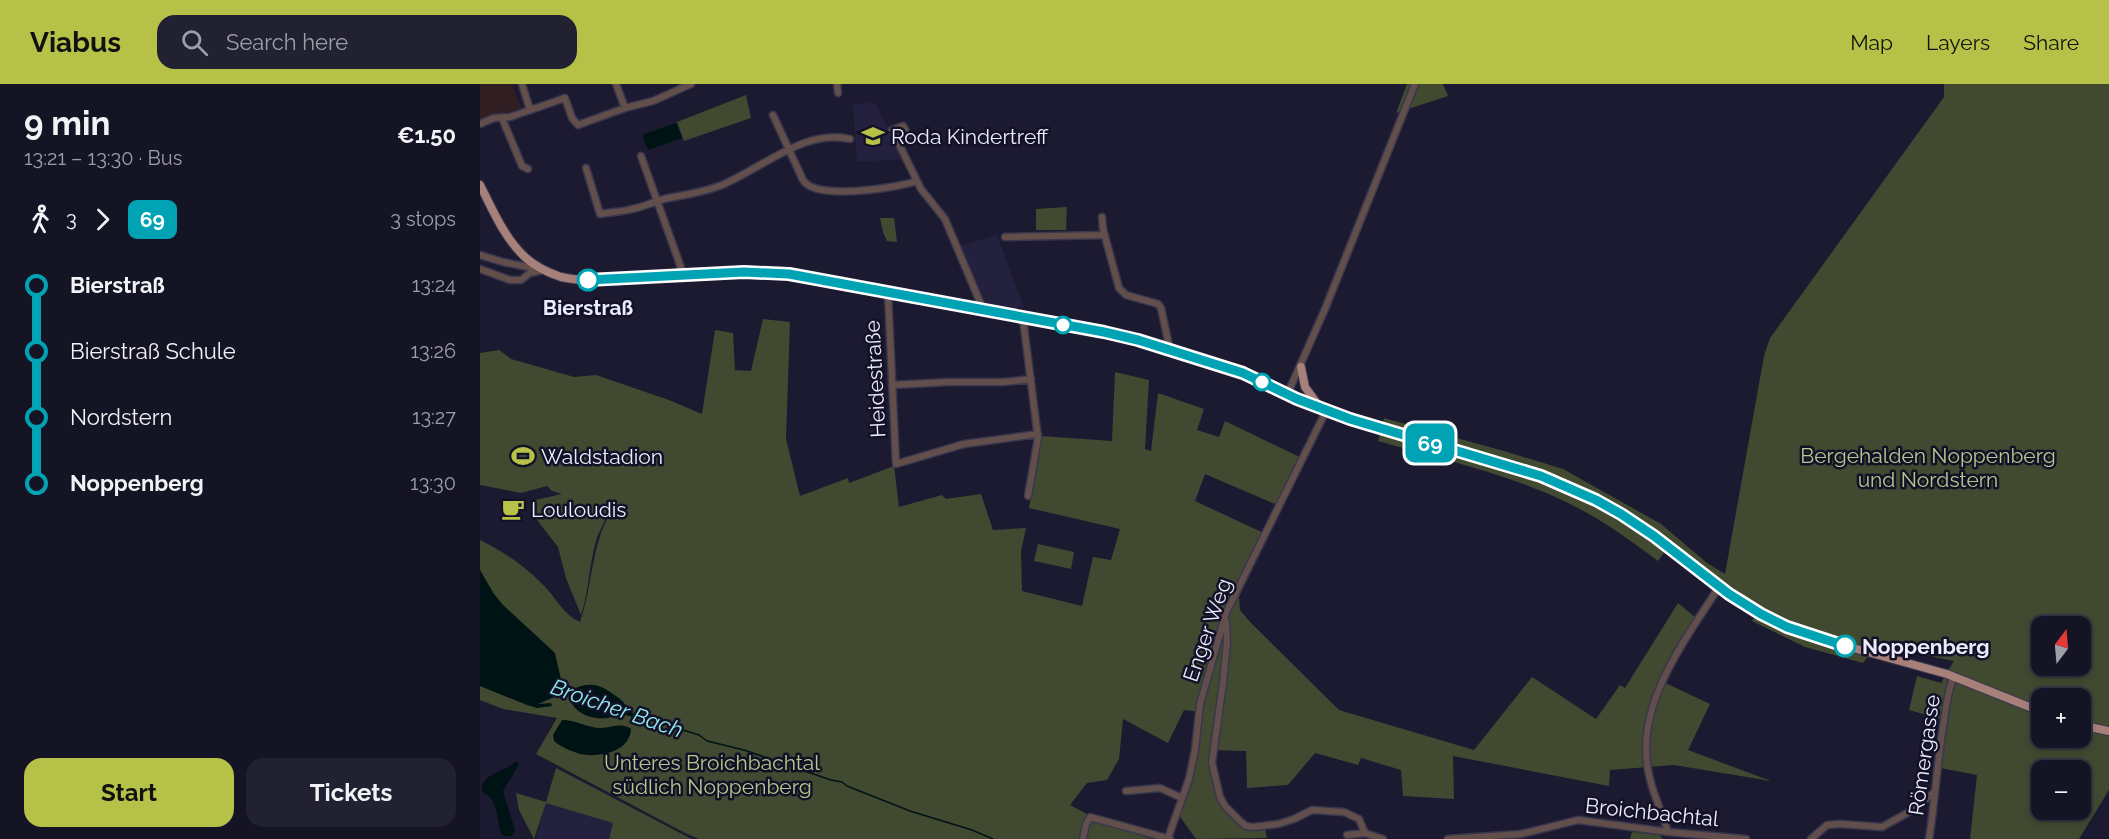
<!DOCTYPE html>
<meta charset="utf-8">
<style>
:root{--surface:#151425;--page:#222132;--text:#f1f3f6;--muted:#9d9ea7;--line:#343342;--accent:#b6c148}
body{margin:0;font-family:Raleway,sans-serif;background:var(--page);color:var(--text);height:100vh;display:flex;flex-direction:column;font-size:22px;white-space:nowrap}
*{box-sizing:border-box;margin:0}
p{font-size:20px;color:var(--muted)}
.icon{flex:none;width:33px;height:33px;fill:none;stroke:currentColor;stroke-width:2;stroke-linecap:round;stroke-linejoin:round}
.map{position:relative;flex:1;overflow:hidden}
.sheet{display:flex;flex-direction:column;background:var(--surface);width:480px}
.sheet>*{flex:none}
.badge{padding:0 12px;border-radius:9px;font-size:21px;line-height:39px}
.needle{width:39px;rotate:16deg}
.fabs{position:absolute;left:1551px;top:532px;display:grid;gap:12px}
.fabs a{display:grid;place-items:center;width:60px;height:60px;border-radius:12px;background:var(--surface);box-shadow:0 3px 9px #0003,0 0 0 2px var(--line);font-size:30px}
.map>.badge{position:absolute;translate:-50% -50%;box-shadow:0 0 0 3px #fff}
.legs{display:flex;align-items:center;gap:9px;height:66px;padding:0 24px;font-size:20px}
.legs p{margin-inline-start:auto}
.headline{display:flex;align-items:center;justify-content:space-between;height:102px;padding:0 24px}
h1{font-size:33px;font-weight:700;line-height:45px}
.primary-button{display:flex;gap:12px;margin-top:auto;padding:12px 24px}
.primary-button a{flex:1;height:69px;border-radius:18px;background:var(--accent);color:#111;font-size:24px;font-weight:700;line-height:69px;text-align:center}
.primary-button a+a{background:var(--page);color:var(--text)}
ul{padding:0 24px;list-style:none}
li{display:flex;align-items:center;gap:21px;height:66px;font-size:22px}
li i{display:grid;place-items:center;width:9px;height:100%;margin:0 8px;background:currentColor}
li i::after{content:'';width:15px;height:15px;margin:-8px;border:4px solid;border-radius:50%;background:var(--surface)}
li p{margin-inline-start:auto}
li:first-child i{background:linear-gradient(#0000 50%,currentColor 0)}
li:last-child i{background:linear-gradient(currentColor 50%,#0000 0)}
header{display:flex;align-items:center;gap:36px;box-sizing:border-box;height:84px;padding:0 30px;background:var(--accent);color:#111}
header strong{font-size:28px}
nav{display:flex;gap:33px;margin-inline-start:auto;font-size:21px}
.search{width:420px;height:54px;background:var(--page);display:flex;align-items:center;gap:15px;box-sizing:border-box;padding:0 21px;border-radius:18px;color:var(--muted);font-size:22px}
main{display:flex;flex:1;min-height:0}
.map>svg:first-child{display:block}
</style>
<header>
<strong>Viabus</strong>
<div class="search"><svg class="icon" aria-label="search" viewBox="0 0 24 24"><circle cx="10" cy="10" r="6"/><path d="M15 15l6 6"/></svg>Search here</div>
<nav><a>Map</a><a>Layers</a><a>Share</a></nav>
</header>
<main>
<section class="sheet">
<div class="headline"><div><h1>9 min</h1><p>13:21 – 13:30 · Bus</p></div><b>€1.50</b></div>
<div class="legs"><svg class="icon" aria-label="walk" viewBox="0 0 24 24"><circle cx="13" cy="4" r="2"/><path d="M13 8l-2 6 4 7M11 14l-3 7M7 12l3-4h3l4 4"/></svg>3<svg class="icon" aria-label="forward" viewBox="0 0 24 24"><path d="M9 5l7 7-7 7"/></svg><b class="badge" style="background:#00a3b4;color:#fff">69</b><p>3 stops</p></div>
<ul>
<li><i style="color:#00a3b4"></i><b>Bierstraß</b><p>13:24</p></li>
<li><i style="color:#00a3b4"></i><span>Bierstraß Schule</span><p>13:26</p></li>
<li><i style="color:#00a3b4"></i><span>Nordstern</span><p>13:27</p></li>
<li><i style="color:#00a3b4"></i><b>Noppenberg</b><p>13:30</p></li>
</ul>
<div class="primary-button"><a>Start</a><a>Tickets</a></div>
</section>
<div class="map">
<svg width="1629" height="755" viewBox="0 0 1629 755">
<rect width="100%" height="100%" fill="#1c1a31"/>
<path fill="#311e23" d="M 0,0 L 32,0 L 41,24 L 0,36 Z"/>
<path fill="#24213f" d="M 395,19 L 404,37 L 422,75 L 377,78 L 373,20 Z
M 517,151 L 544,224 L 539,223 L 537,225 L 505,219 L 481,162 Z
M 66,718 L 133,739 L 129,755 L 56,755 Z"/>
<path fill="#414931" fill-rule="evenodd" d="M 927,0 L 963,0 L 968,12 L 916,29 Z
M 1464,0 L 1629,0 L 1629,706 L 1599,755 L 1490,755 L 1497,691 L 1455,683 L 1461,635 L 1429,626 L 1437,592 L 1461,599 L 1474,577 L 1414,565 L 1414,563 L 1398,559 L 1383,579 L 1325,563 L 1272,537 L 1280,523 L 1190,460 L 1178,477 C 1151,457 1124,437 1094,422 C 1033,391 964,376 898,357 L 904,334 L 1024,367 L 1083,385 L 1181,440 L 1227,479 L 1245,490 L 1284,272 L 1290,254 L 1464,13 ZM 1562,543 L 1600,543 L 1600,582 L 1562,582 ZM 1562,615 L 1600,615 L 1600,654 L 1562,654 ZM 1562,687 L 1600,687 L 1600,726 L 1562,726 Z
M 266,11 L 271,34 L 204,57 L 197,38 Z
M 587,123 L 586,146 L 556,146 L 556,125 Z
M 400,134 L 414,134 L 417,158 L 407,157 L 403,148 Z
M 283,235 L 310,238 L 306,355 L 320,412 L 368,394 L 369,399 L 414,382 L 419,423 L 462,411 L 466,415 L 501,410 L 513,446 L 546,444 L 541,467 L 542,507 L 602,522 L 613,473 L 631,476 L 640,445 L 549,424 L 561,352 L 632,357 L 635,288 L 669,296 L 665,365 L 671,367 L 678,309 L 724,325 L 717,346 L 739,353 L 745,337 L 826,376 L 802,423 L 725,390 L 715,417 L 788,451 L 759,513 L 760,526 L 770,538 L 859,626 L 994,666 L 1052,593 L 1116,635 L 1140,601 L 1145,604 L 1198,519 L 1215,533 L 1179,596 L 1230,620 L 1208,666 L 1291,697 L 1194,681 L 1130,686 L 1129,702 L 973,672 L 974,715 L 923,712 L 921,686 L 881,674 L 878,681 L 835,669 L 808,701 L 767,704 L 766,667 L 733,666 L 736,703 L 750,725 L 768,741 L 784,739 L 787,754 L 716,755 L 698,730 L 712,700 L 716,681 L 722,628 L 704,626 L 688,659 L 643,635 L 639,675 L 627,696 L 607,699 L 590,721 L 607,730 L 608,735 L 672,755 L 219,755 L 205,749 L 56,670 L 77,634 L 23,625 L 0,616 L 0,456 C 26,469 48,484 67,505 C 78,517 85,532 100,538 C 110,509 111,478 121,449 C 125,438 132,429 130,417 C 130,432 120,443 116,457 C 109,481 109,507 101,531 L 86,494 L 78,463 L 54,432 L 51,417 L 82,410 L 72,407 L 67,402 L 41,409 L 0,401 L 0,269 L 19,266 L 31,275 L 94,293 L 116,291 L 189,316 L 222,330 L 235,246 L 253,249 L 255,286 L 271,287 Z
M 558,460 L 594,468 L 591,485 L 554,477 Z
M 76,684 L 204,751 L 212,755 L 129,755 L 133,739 L 66,719 L 54,755 L 39,726 L 36,709 L 66,718 Z
M 1152,748 L 1179,751 L 1183,755 L 1150,755 Z"/>
<path fill="#001314" d="M 196,39 L 202,54 L 168,66 L 162,51 Z
M 0,486 L 14,510 L 23,521 L 75,569 L 82,600 L 91,606 C 108,598 118,599 133,610 C 139,614 144,617 147,624 L 153,627 L 152,633 C 148,632 145,630 142,630 C 138,629 132,633 128,634 C 111,636 92,629 89,611 L 84,609 L 58,620 L 71,619 L 72,622 L 57,624 L 47,621 L 0,602 Z
M 82,636 C 96,636 108,644 121,644 C 132,644 141,638 151,645 C 150,668 119,674 100,670 C 91,667 81,663 74,657 L 73,651 Z
M 35,678 L 39,679 L 38,682 L 23,707 L 35,746 L 32,752 C 26,753 23,752 20,747 C 17,733 17,713 2,708 C 0,689 25,688 35,678 Z"/>
<g fill="none" stroke-linecap="round" stroke-linejoin="round">
<path stroke="#001314" stroke-width="1.5" d="M 152,630 L 219,651 L 227,657 L 264,666 L 351,696 L 362,698 L 367,702 L 430,727 L 492,746 L 513,755"/>
<g stroke="#39374d" stroke-width="9">
<path id="minor" d="M 42,0 L 50,26
M 136,0 L 145,24
M 357,0 L 358,9
M 293,31 L 323,96 C 335,117 416,104 437,97
M 22,34 L 42,82 L 48,85
M 0,40 L 14,34 L 30,33 L 85,14 L 92,34 L 98,41 L 145,24 L 173,17 L 211,0
M 418,57 L 428,51 L 423,42 L 412,46 L 441,105 L 465,135 L 500,218 L 500,227
M 161,72 L 204,192
M 106,84 L 120,130 C 131,128 142,128 152,125 C 164,123 175,117 188,114 C 206,111 224,108 242,101 C 281,85 325,44 370,55
M 622,133 L 623,145 L 639,204 L 646,211 L 678,220 L 681,224 L 690,266
M 525,153 L 625,151
M 0,171 L 23,178 L 58,185
M 0,185 L 30,196 L 41,196 L 50,189 L 63,186
M 408,210 L 416,380 L 484,360 L 558,350
M 543,235 L 558,354 L 548,412
M 412,301 L 469,298 L 524,298 L 551,295
M 807,311 L 845,225 L 935,0
M 746,538 L 747,558 L 743,599 L 732,679 L 740,713 L 745,722 L 760,737 L 766,742 L 773,743 L 798,740 L 814,735 L 832,726 L 864,728 L 879,735 L 885,749 L 903,755
M 646,707 L 680,704 L 702,714
M 1188,748 C 1181,725 1169,702 1167,678 C 1159,615 1207,553 1239,503
M 867,751 L 885,749
M 688,754 L 709,695 L 715,666 L 720,620 L 746,529 L 846,327
M 603,755 L 606,740 L 610,733 L 690,755
M 968,755 L 1041,750 L 1098,736 L 1188,748 L 1266,755
M 1331,755 L 1347,741 L 1360,740 L 1402,743 L 1429,728 L 1455,708
M 1449,755 C 1455,718 1457,680 1463,643 C 1466,626 1467,607 1474,592"/>
</g>
<g stroke="#39374d" stroke-width="10">
<path id="major" d="M 0,101 C 13,126 24,154 46,174 C 56,183 69,189 81,193 C 103,198 127,196 150,195 C 202,193 256,184 309,191 L 624,248 L 658,257 L 763,289 L 817,315 L 870,335 L 1061,392 L 1116,416 L 1141,430 L 1174,452 L 1259,517 L 1307,543 L 1366,562 L 1467,590 L 1562,628
M 821,283 L 825,303 L 839,322
M 1600,641 L 1629,647"/>
</g>
<use href="#minor" stroke="#624f4c" stroke-width="6"/>
<use href="#major" stroke="#a7807a" stroke-width="8"/>
</g>
<g fill="none" stroke-linecap="round" stroke-linejoin="round">
<g stroke="#fff" stroke-width="14">
<path id="line-1" d="M 108,196 L 264,188 L 309,190 L 624,248 L 658,256 L 763,289 L 817,315 L 870,335 L 1061,392 L 1116,416 L 1141,430 L 1174,452 L 1249,510 L 1281,530 L 1307,543 L 1365,562"/>
</g>
<use href="#line-1" stroke="#00a3b4" stroke-width="9"/>
</g>
<defs>
<g id="school-bare" transform="scale(1.8)"><path d="M0-5L7-2L0 1L-7-2ZM-4 1L0 2.5L4 1V4Q0 6-4 4Z" fill="#b6c148" stroke="#131127" stroke-width="2.5" paint-order="stroke"/></g>
<g id="stadium-bare" transform="scale(1.8)"><path d="M0-5a6.5 5 0 1 0 0 10a6.5 5 0 1 0 0-10ZM-3.5-1.8h7v3.6h-7Z" fill="#b6c148" stroke="#131127" stroke-width="2.5" paint-order="stroke"/></g>
<g id="cafe-bare" transform="scale(1.8)"><path d="M-5.5-4.5H6V0H3Q3 3.5 0 3.5H-2.5Q-5.5 3.5-5.5 0ZM3-3.2v2h1.7v-2ZM-6 4.5H4V6H-6Z" fill="#b6c148" stroke="#131127" stroke-width="2.5" paint-order="stroke"/></g>
</defs>
<g fill-rule="evenodd">
<use href="#school-bare" x="393" y="52"/>
<use href="#stadium-bare" x="43" y="372"/>
<use href="#cafe-bare" x="33" y="425"/>
</g>
<g fill="#fff" stroke="#00a3b4" stroke-width="3">
<circle cx="108" cy="196" r="10"/>
<circle cx="583" cy="241" r="8"/>
<circle cx="782" cy="298" r="8"/>
<circle cx="1365" cy="562" r="10"/>
</g>
<g text-anchor="middle" dominant-baseline="central" stroke-width="5" stroke-linejoin="round" paint-order="stroke">
<g font-size="21" fill="#ebebfc" stroke="#131127" text-anchor="start">
<text x="411" y="52">Roda Kindertreff</text>
<text x="61" y="372">Waldstadion</text>
<text x="51" y="425">Louloudis</text>
</g>
<g font-size="21" font-weight="bold" fill="#ebebfc" stroke="#131127">
<text x="108" y="223">Bierstraß</text>
<text x="1382" y="562" text-anchor="start">Noppenberg</text>
</g>
<g font-size="21" fill="#ebebfc" stroke="#131127">
<text transform="translate(395 295) rotate(-93)">Heidestraße</text>
<text transform="translate(727 546) rotate(-71)">Enger Weg</text>
<text transform="translate(1444 671) rotate(-82)">Römergasse</text>
<text transform="translate(1172 728) rotate(6)">Broichbachtal</text>
</g>
<g font-size="21" fill="#b3c88a" stroke="#131127">
<text x="1448" y="371">Bergehalden Noppenberg<tspan x="1448" dy="24">und Nordstern</tspan></text>
<text x="232" y="678">Unteres Broichbachtal<tspan x="232" dy="24">südlich Noppenberg</tspan></text>
</g>
<g font-size="22" font-style="italic" fill="#8ee9ec" stroke="#131127">
<text transform="translate(137 624) rotate(19)">Broicher Bach</text>
</g>
</g>
</svg>
<div class="fabs">
<a><svg class="needle" viewBox="-14 -14 28 28"><path d="M0-13l5 13h-10z" fill="#e53935"/><path d="M0 13l5-13h-10z" fill="#9d9ea7"/></svg></a>
<a>+</a>
<a>−</a>
</div>
<b class="badge" style="left:950px;top:359px;background:#00a3b4;color:#fff">69</b>
</div>
</main>
